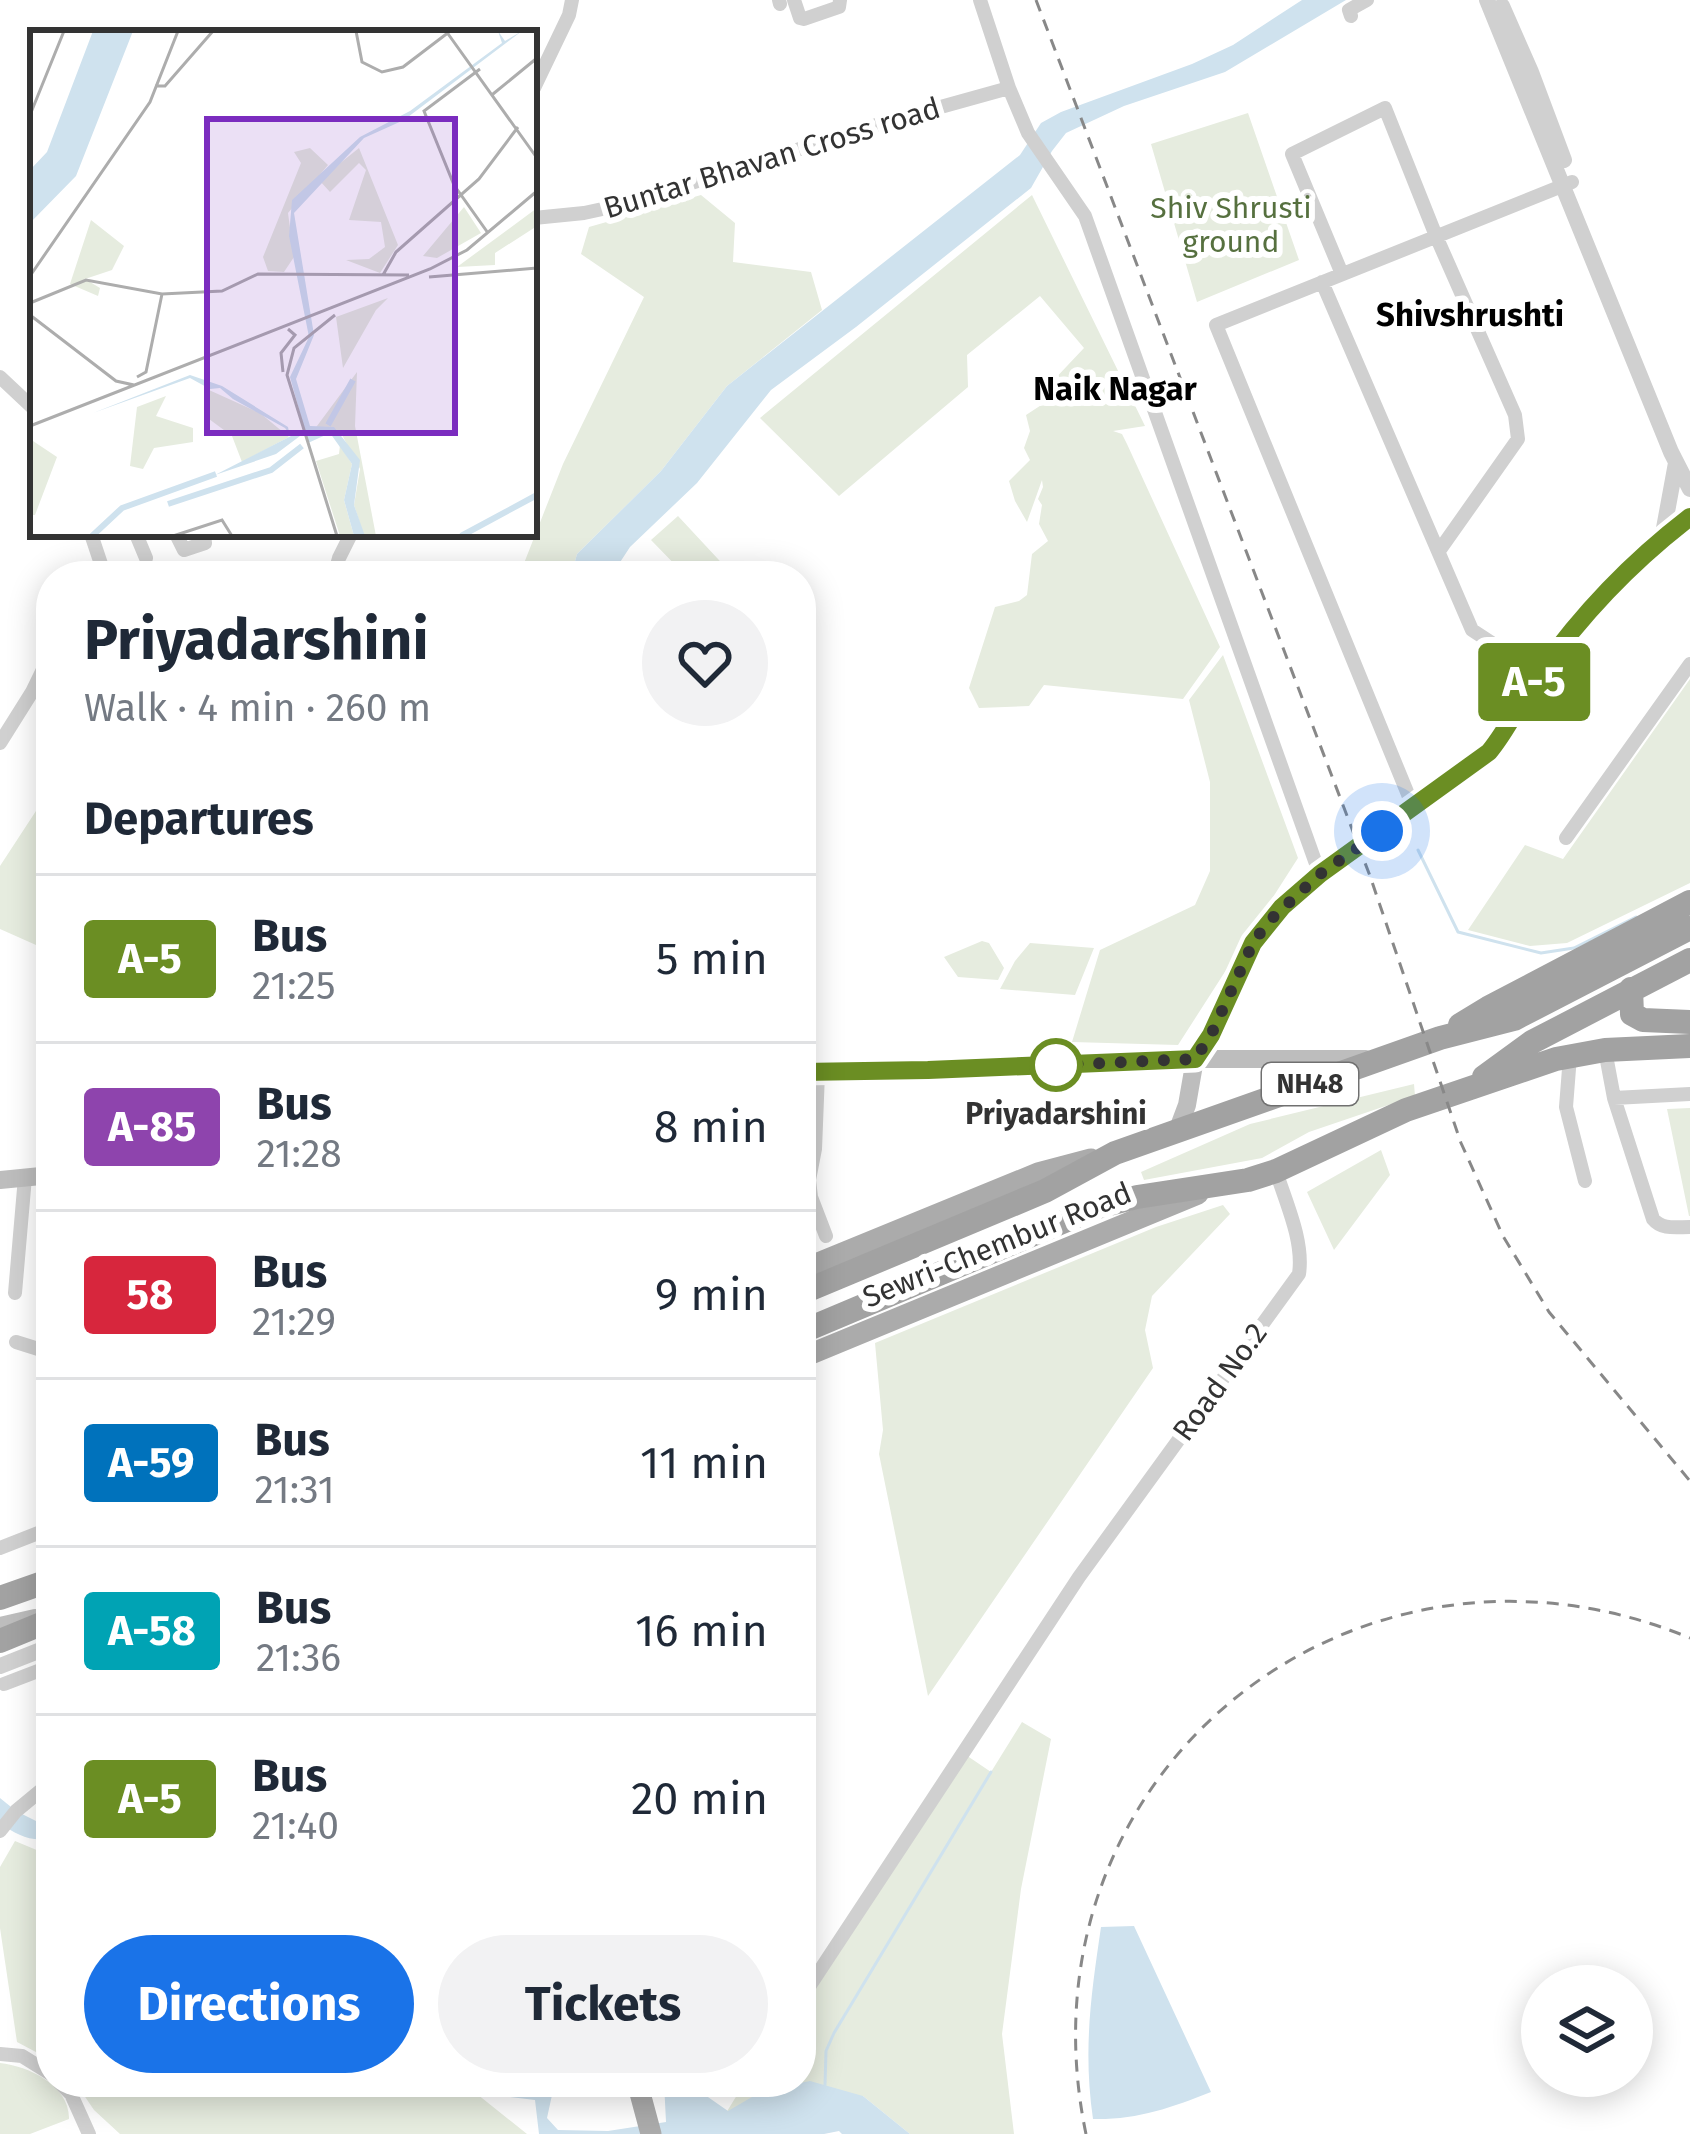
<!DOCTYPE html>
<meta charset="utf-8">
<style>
:root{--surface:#fff;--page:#f2f2f3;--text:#1f2937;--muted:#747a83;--line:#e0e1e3;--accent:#1a73e8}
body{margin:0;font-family:"Fira Sans",sans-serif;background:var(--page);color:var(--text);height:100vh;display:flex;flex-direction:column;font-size:45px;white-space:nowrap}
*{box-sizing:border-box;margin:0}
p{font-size:39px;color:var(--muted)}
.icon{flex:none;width:66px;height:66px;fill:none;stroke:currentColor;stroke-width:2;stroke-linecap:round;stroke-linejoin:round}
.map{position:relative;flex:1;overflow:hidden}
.details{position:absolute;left:36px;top:561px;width:780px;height:1536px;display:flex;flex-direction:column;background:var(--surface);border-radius:48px;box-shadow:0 6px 30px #0003}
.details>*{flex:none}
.badge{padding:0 24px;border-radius:9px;font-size:42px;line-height:78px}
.tools{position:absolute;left:1521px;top:1965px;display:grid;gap:24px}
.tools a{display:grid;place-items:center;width:132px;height:132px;border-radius:50%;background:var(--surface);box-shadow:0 6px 30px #0003;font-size:60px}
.you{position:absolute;width:60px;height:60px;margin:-30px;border:9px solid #fff;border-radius:50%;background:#1a73e8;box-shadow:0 0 0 18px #1a73e833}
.map>.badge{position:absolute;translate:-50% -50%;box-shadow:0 0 0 6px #fff}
h2{padding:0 48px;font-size:45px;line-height:108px}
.round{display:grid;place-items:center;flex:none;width:126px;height:126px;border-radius:63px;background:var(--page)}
.summary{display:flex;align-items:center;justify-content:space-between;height:204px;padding:0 48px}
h1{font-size:57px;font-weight:700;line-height:90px}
.button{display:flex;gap:24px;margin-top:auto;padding:24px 48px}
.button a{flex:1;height:138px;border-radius:72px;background:var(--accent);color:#fff;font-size:48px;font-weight:700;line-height:138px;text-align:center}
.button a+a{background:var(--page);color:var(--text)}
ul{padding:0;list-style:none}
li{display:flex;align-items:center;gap:36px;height:168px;padding:0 48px;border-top:3px solid var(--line)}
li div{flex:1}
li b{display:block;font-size:45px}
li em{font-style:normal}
li .badge{min-width:132px;font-weight:700;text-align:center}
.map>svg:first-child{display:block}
</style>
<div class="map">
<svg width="1690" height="2134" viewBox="0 0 1690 2134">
<rect width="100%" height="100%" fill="#fff"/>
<path fill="#e6ecdf" d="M 1248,113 L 1299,260 L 1197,302 L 1151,144 Z
M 701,195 L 735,223 L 733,262 L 811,272 L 822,310 L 727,386 L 661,471 L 577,554 L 571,576 L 519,576 L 563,464 L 644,297 L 581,254 L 589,227 Z
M 1032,195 L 1145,426 L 1113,431 L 1122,434 L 1127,444 L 1220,647 L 1183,699 L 1044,685 L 1029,706 L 979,708 L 969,688 L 995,607 L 1019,601 L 1027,595 L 1032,554 L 1048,541 L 1039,524 L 1042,505 L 1038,499 L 1043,487 L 1042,480 L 1027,522 L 1015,501 L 1009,481 L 1030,460 L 1024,448 L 1030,431 L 1026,415 L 1052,398 L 1050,384 L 1084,348 L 1040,296 L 967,355 L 968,387 L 839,496 L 760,418 Z
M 678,516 L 731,573 L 728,576 L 686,576 L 651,540 Z
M 1223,655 L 1298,858 L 1178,1045 L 1072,1042 L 1100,950 L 1195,905 L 1210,871 L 1210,782 L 1189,700 Z
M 1690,679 L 1690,883 L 1567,943 L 1530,946 L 1468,930 L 1525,845 L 1563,859 Z
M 51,788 L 51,944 L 36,945 L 0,929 L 0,866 Z
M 982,941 L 989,943 L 1004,968 L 998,980 L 958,977 L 944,957 Z
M 1030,943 L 1094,948 L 1075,995 L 1000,989 L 1015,961 Z
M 1414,1084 L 1415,1096 L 1309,1132 L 1262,1158 L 1144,1180 L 1141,1172 L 1250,1124 Z
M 1690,1108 L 1690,1216 L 1689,1216 L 1667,1109 Z
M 1381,1150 L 1390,1175 L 1334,1250 L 1307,1192 Z
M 1223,1205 L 1230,1214 L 1152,1296 L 1145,1330 L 1153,1368 L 928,1696 L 879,1454 L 883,1430 L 875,1343 L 1156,1227 Z
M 1022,1722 L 1051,1739 L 1021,1889 L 1002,2034 L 1014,2134 L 910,2134 L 863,2096 L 726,2113 L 745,2082 L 801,2082 L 801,1997 L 963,1753 L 991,1772 Z
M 15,1841 L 51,1856 L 51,2060 L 17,2042 L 0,1928 L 0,1867 Z
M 0,2063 C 29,2066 70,2086 69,2119 L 30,2134 L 0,2134 Z
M 75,2082 L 462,2082 L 527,2134 L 120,2134 L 94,2110 Z"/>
<path fill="#cfe2ee" d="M 1302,0 L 1346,0 L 1225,72 L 1124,106 L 1066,133 L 1052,151 L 1031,188 L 856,327 L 771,390 L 697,483 L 630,547 L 611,576 L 571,576 L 577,554 L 661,471 L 727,386 L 1020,155 L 1041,123 L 1061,112 L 1192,64 L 1233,45 Z
M 0,1798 L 16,1811 L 44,1825 L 51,1822 L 51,1838 C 31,1843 17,1834 0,1824 Z
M 1134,1926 L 1211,2092 C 1171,2108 1136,2120 1093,2119 C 1083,2050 1091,1995 1101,1927 Z
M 810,2081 L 863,2096 L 910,2134 L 842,2134 L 839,2131 L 824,2134 L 539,2134 L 535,2100 L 501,2096 L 479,2082 L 508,2082 L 552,2095 L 547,2118 L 558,2130 L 608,2131 L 666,2122 L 664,2082 L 699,2082 L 695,2088 L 728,2111 L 764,2090 Z"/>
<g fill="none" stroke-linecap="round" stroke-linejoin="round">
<path stroke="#cfe2ee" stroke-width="3" d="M 1418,850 L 1458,932 L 1541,953 L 1574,948 L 1636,917
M 825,2085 L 826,2051 L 834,2033 L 991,1772"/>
<path stroke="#d0d0d0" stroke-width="14" d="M 779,0 L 780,4
M 794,0 L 800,18 L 804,19 L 839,7 L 840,0
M 980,0 L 1009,88 L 1028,133 L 1085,216 L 1320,875
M 1351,16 L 1349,10 L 1367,0
M 534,88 L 569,15 L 572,0
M 534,218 L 584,213 L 621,205 L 883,123 L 1009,88
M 1342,274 L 1292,154 L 1385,108 L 1436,236 L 1515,415 L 1518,439 L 1439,551
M 1322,282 L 1472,630 L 1539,674
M 0,377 L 33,408
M 91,534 L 105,576
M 136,534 L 146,558
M 176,534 L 184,550 L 205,543 L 204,534
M 334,576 L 339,558 L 351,534
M 0,743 L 32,692 L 51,653
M 1414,809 L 1216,325 L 1572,182
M 1566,838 L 1690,664
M 1605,1050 L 1614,1098 L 1653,1219 C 1662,1230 1676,1227 1690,1227
M 1570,1056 L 1566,1107 L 1585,1181
M 818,1073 L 815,1149 L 809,1180 L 811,1197 L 826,1236
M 1614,1098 L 1690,1094
M 15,1293 L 25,1177
M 16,1342 L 51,1353
M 0,1548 L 51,1528
M 4,1684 L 51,1666
M 0,1831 L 16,1811 L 51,1782
M 801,1999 L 1079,1577 L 1299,1274 C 1304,1241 1286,1203 1276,1171
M 0,2054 L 22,2056 L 51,2074
M 59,2082 L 71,2094 L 89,2134"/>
<path stroke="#d0d0d0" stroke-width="16" d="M 1487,0 L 1671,452 L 1690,489
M 1502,6 L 1531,72 L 1564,160
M 1662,539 L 1676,463
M 1195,1059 L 1225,1009 L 1253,943 L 1283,907 L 1320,875 L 1489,753 C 1509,728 1521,699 1540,673 C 1581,615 1634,561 1690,517
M 0,1666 L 51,1646"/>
<path stroke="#bdbdbd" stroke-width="18" d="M 801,1072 L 928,1070 L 1195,1059 L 1366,1059
M 1178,1129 L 1187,1105 L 1195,1059
M 0,1180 L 51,1175
M 0,1626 L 35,1618"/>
<path stroke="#ababab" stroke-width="21" d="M 801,1270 L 1038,1173 L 1091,1159
M 801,1358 L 1198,1194
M 637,2082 L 651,2134"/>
<path stroke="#a2a2a2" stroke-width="24" d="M 1631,989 L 1632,1014 L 1643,1020 L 1690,1022
M 1460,1025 L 1488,1008 L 1690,902
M 1484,1077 L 1532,1042 L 1690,960
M 801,1293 L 1045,1191 L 1115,1153 L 1440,1038 L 1514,1019 L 1690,928
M 801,1332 L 1098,1207 L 1137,1197 L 1248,1180 L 1276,1171 L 1406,1110 L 1556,1059 L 1605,1050 L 1690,1046
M 0,1598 L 51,1580
M 0,1641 L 51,1620"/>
<path stroke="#888" stroke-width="3" stroke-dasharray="12 9" stroke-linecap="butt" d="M 1036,0 L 1370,876 L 1461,1143 L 1503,1236 L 1549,1312 L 1690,1481
M 1086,2134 C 1011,1775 1354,1499 1690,1638"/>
</g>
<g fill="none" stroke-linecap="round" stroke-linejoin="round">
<g stroke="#fff" stroke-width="27">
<path id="line" d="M 801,1072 L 928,1070 L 1195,1059 L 1211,1035 L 1253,943 L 1282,907 L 1320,874 L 1489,752 C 1509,728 1521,699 1540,673 C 1581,615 1634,560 1690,517"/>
</g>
<use href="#line" stroke="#6b8e23" stroke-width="18"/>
<path stroke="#333" stroke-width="12" stroke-dasharray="0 21.6" d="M 1056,1065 L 1195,1059 L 1211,1035 L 1253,943 L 1268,922 L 1320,874 L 1382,831"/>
</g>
<circle fill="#fff" stroke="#6b8e23" stroke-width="6" cx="1056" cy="1065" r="24"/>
<g text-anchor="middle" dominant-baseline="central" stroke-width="12" stroke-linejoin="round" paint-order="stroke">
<rect fill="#fff" stroke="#707070" stroke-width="3" x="1262" y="1063" width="96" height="42" rx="9"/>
<g font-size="27" font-weight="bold" fill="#333">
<text x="1310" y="1084">NH48</text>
</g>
<g font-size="30" fill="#333" stroke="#fff">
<text transform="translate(772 158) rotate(-17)">Buntar Bhavan Cross road</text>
<text transform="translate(997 1245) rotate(-22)">Sewri-Chembur Road</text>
<text transform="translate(1220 1382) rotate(-54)">Road No.2</text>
</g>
<g font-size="30" fill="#56703f" stroke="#fff">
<text x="1231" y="208">Shiv Shrusti<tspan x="1231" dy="34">ground</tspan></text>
</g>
<g font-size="30" font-weight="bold" fill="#333" stroke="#fff">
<text x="1056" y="1114">Priyadarshini</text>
</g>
<g font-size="33" font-weight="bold" fill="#000" stroke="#fff">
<text x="1470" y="315">Shivshrushti</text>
<text x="1115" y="389">Naik Nagar</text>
</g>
</g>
<g transform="translate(30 30)">
<rect width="507" height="507" fill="#fff"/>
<path d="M 280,118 L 298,135 L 258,183 L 264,227 L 254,242 L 238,241 L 233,227 L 271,133 L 264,122 ZM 329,118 L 368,215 L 350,243 L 316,230 L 339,229 L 355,217 L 351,192 L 319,190 L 336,140 L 329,133 L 300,162 L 289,150 ZM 434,177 L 451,203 L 407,228 L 393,226 ZM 507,178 L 507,196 L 465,223 L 465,235 L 427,237 ZM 61,190 L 94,216 L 82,240 L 55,249 L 70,258 L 68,266 L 40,254 ZM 358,268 L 346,280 L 313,338 L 306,287 ZM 327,342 L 325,396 L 346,506 L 334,506 L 324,475 L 330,439 L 311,403 L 284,400 ZM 179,360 L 230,383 L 259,407 L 212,432 L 202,406 L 179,389 ZM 136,366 L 126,386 L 163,398 L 163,412 L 124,418 L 113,439 L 100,436 L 107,377 ZM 0,409 L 27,427 L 5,485 L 0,485 ZM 310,415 L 322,434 L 314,470 L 324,506 L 310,506 L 286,431 L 309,424 Z" fill="#e6ecdf"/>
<path d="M 63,1 L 103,1 L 46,146 L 0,193 L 0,140 L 17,122 ZM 468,1 L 475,11 L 492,1 L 374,90 L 334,108 L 264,183 L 284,305 L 266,349 L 280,396 L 304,397 L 330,430 L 324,475 L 335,506 L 324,506 L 314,470 L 322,434 L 300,403 L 278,413 L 274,403 L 246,424 L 185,445 L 261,406 L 255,398 L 203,369 L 190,358 L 180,359 L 160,348 L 63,383 L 160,345 L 192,356 L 258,397 L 259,402 L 275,401 L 260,347 L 279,307 L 259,206 L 262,170 L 330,107 L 380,81 L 472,13 Z" fill="#cfe2ee"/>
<path fill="none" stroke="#cfe2ee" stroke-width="6" d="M 298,395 L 323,350M 138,474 L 241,440 L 272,416M 62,506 L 92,478 L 186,444M 431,506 L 507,465"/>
<path fill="none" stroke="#adadad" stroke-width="3" d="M 326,1 L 332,32 L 352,42 L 373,37 L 419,2M 416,1 L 507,128M 450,39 L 394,81 L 424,155 L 458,203M 125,56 L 135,56 L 183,1M 463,64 L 507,28M 0,85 L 34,1M 353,245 L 366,222 L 449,149 L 488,97M 0,246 L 120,72 L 148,1M 399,247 L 507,238M 0,273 L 56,250 L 132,264 L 192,261 L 228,244 L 379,245M 0,285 L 86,351 L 104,355M 305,285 L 264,318 L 257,345 L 307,506M 253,342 L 251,323 L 265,305 L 258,299M 107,347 L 116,342 L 132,264M 0,396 L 400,239 L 437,220 L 507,161M 143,506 L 192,490 L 202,506"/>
<path fill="#7b2cbf" fill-opacity="0.15" stroke="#7b2cbf" stroke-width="6" d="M 177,89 L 425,89 L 425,403 L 177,403 Z"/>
<rect width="507" height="507" fill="none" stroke="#333" stroke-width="6"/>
</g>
</svg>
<div class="tools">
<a><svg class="icon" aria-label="layers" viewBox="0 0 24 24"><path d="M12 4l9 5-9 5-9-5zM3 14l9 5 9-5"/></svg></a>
</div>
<div class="you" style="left:1382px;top:831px"></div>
<b class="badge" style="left:1534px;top:682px;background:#6b8e23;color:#fff">A-5</b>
<section class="details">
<div class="summary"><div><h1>Priyadarshini</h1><p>Walk · 4 min · 260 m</p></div><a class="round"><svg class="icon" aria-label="heart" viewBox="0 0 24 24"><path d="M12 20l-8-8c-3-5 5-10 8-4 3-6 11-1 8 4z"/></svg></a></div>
<h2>Departures</h2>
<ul>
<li><span class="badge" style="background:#6b8e23;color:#fff">A-5</span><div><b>Bus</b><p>21:25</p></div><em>5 min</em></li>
<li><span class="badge" style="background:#8e44ad;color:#fff">A-85</span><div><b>Bus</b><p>21:28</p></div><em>8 min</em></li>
<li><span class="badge" style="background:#d7263d;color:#fff">58</span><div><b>Bus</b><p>21:29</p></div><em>9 min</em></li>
<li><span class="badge" style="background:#0072bc;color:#fff">A-59</span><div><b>Bus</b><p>21:31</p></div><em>11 min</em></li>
<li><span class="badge" style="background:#00a3b4;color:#fff">A-58</span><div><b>Bus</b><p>21:36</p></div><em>16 min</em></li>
<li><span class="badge" style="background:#6b8e23;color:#fff">A-5</span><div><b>Bus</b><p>21:40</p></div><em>20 min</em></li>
</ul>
<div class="button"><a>Directions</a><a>Tickets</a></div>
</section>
</div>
